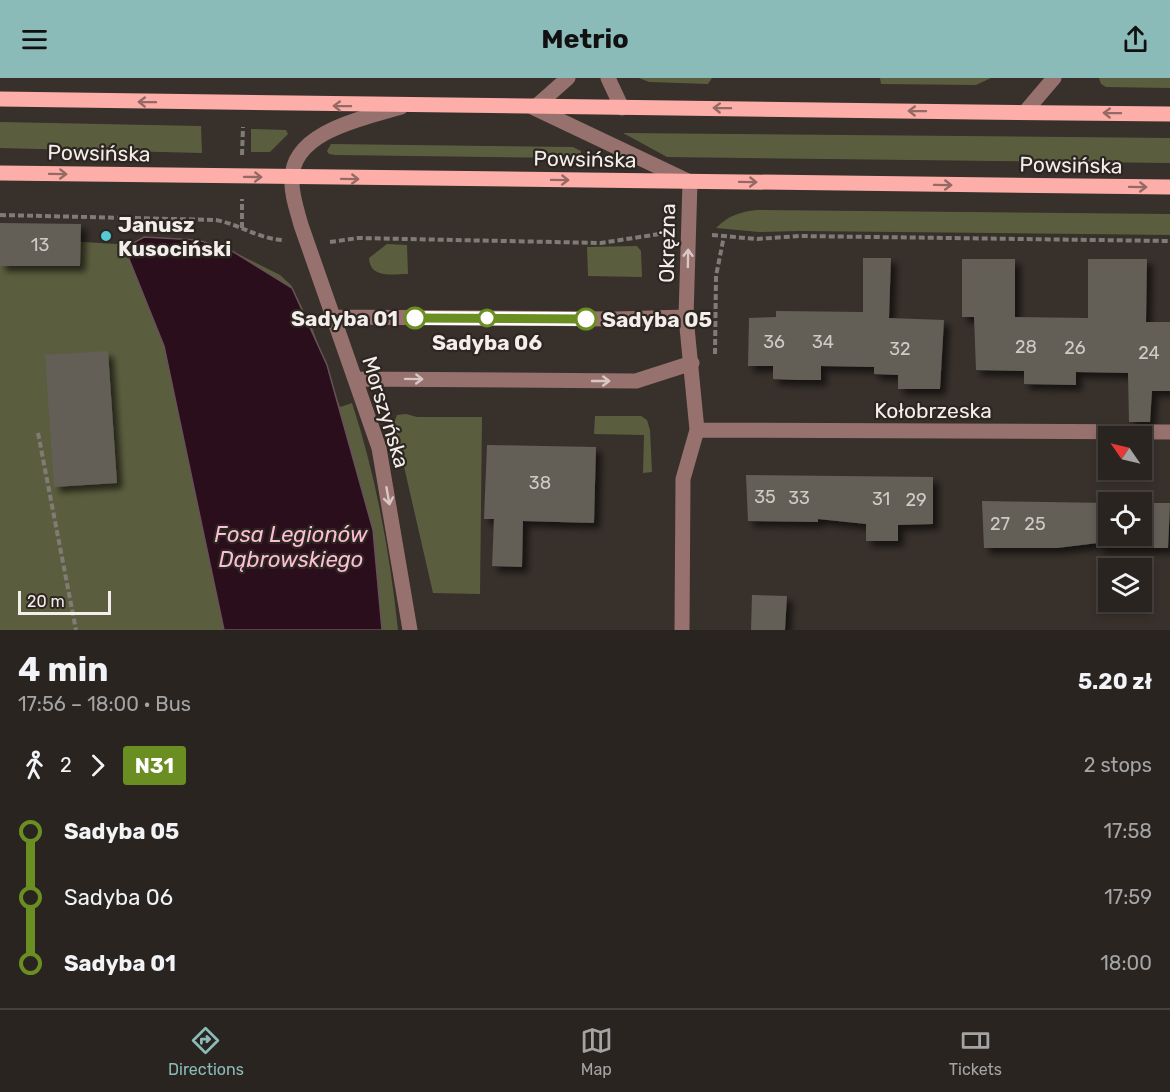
<!DOCTYPE html>
<meta charset="utf-8">
<style>
:root{--surface:#292420;--page:#312c29;--text:#f1f3f6;--muted:#a5a4a5;--line:#45413e;--accent:#8bbbb9}
body{margin:0;font-family:Rubik,sans-serif;background:var(--page);color:var(--text);height:100vh;display:flex;flex-direction:column;font-size:22px;white-space:nowrap}
*{box-sizing:border-box;margin:0}
p{font-size:20px;color:var(--muted)}
.icon{flex:none;width:33px;height:33px;fill:none;stroke:currentColor;stroke-width:2;stroke-linecap:round;stroke-linejoin:round}
.map{position:relative;height:552px;overflow:hidden}
.side{display:flex;flex-direction:column;background:var(--surface);flex:1}
.side>*{flex:none}
.badge{padding:0 12px;border-radius:4px;font-size:21px;line-height:39px}
.needle{width:39px;rotate:304deg}
.tools{position:absolute;left:1098px;top:348px;display:grid;gap:12px}
.tools a{display:grid;place-items:center;width:54px;height:54px;border-radius:0px;background:var(--surface);box-shadow:0 3px 9px #0003,0 0 0 2px var(--line);font-size:30px}
.scale{position:absolute;left:18px;bottom:15px;width:93px;box-sizing:border-box;padding-left:6px;border:3px solid #f3eeeb;border-top:0;font-size:16px;line-height:21px;white-space:nowrap;color:#f3eeeb;-webkit-text-stroke:4px #2d2621;paint-order:stroke}
.map>.badge{position:absolute;translate:-50% -50%;box-shadow:0 0 0 3px #fff}
.legs{display:flex;align-items:center;gap:9px;height:66px;padding:0 18px;font-size:20px}
.legs p{margin-inline-start:auto}
.headline{display:flex;align-items:center;justify-content:space-between;height:102px;padding:0 18px}
h1{font-size:33px;font-weight:700;line-height:45px}
ul{padding:0 18px;list-style:none}
li{display:flex;align-items:center;gap:21px;height:66px;font-size:22px}
li i{display:grid;place-items:center;width:9px;height:100%;margin:0 8px;background:currentColor}
li i::after{content:'';width:15px;height:15px;margin:-8px;border:4px solid;border-radius:50%;background:var(--surface)}
li p{margin-inline-start:auto}
li:first-child i{background:linear-gradient(#0000 50%,currentColor 0)}
li:last-child i{background:linear-gradient(currentColor 50%,#0000 0)}
header{display:flex;justify-content:space-between;align-items:center;height:78px;padding:0 18px;background:var(--accent);color:#111;font-size:27px;font-weight:700}
.tabs{display:flex;justify-content:space-around;align-items:center;height:84px;border-top:2px solid var(--line);background:var(--surface);font-size:16px;color:var(--muted)}
.tabs a{display:grid;justify-items:center;gap:3px}
.tabs .selected{color:var(--accent)}
.map>svg:first-child{display:block}
</style>
<header><svg class="icon" aria-label="menu" viewBox="0 0 24 24"><path d="M4 6h16M4 12h16M4 18h16"/></svg>Metrio<svg class="icon" aria-label="share" viewBox="0 0 24 24"><path d="M12 15V3M7 8l5-5 5 5M5 13v7h14v-7"/></svg></header>
<div class="map">
<svg width="1170" height="552" viewBox="0 0 1170 552">
<defs>
<filter id="shadow"><feDropShadow dx="5.5" dy="5.5" stdDeviation="3" flood-color="#0009"/></filter>
</defs>
<rect width="100%" height="100%" fill="#37302b"/>
<path fill="#5b5e3e" d="M 639,0 L 712,0 L 708,6 L 649,4 Z
M 880,0 L 991,0 L 976,7 L 881,6 Z
M 1099,0 L 1170,0 L 1170,10 L 1106,9 L 1101,6 Z
M 0,44 L 201,48 L 202,75 L 0,70 Z
M 251,51 L 286,52 L 288,56 L 270,74 L 251,74 Z
M 623,55 L 1170,60 L 1170,85 L 667,79 Z
M 331,66 L 573,69 L 581,73 L 581,77 L 576,80 L 335,77 L 329,76 L 327,73 Z
M 757,132 L 1170,136 L 1170,157 L 799,153 L 759,154 L 716,150 C 729,137 740,134 757,132 Z
M 0,159 L 232,173 L 280,197 L 291,207 L 313,252 L 340,329 L 352,325 C 376,398 390,476 398,552 L 0,552 Z
M 387,166 L 407,167 L 408,196 C 393,196 370,201 369,180 Z
M 637,168 L 641,173 L 642,199 L 588,198 L 587,169 Z
M 406,336 L 417,339 L 482,339 L 480,516 L 433,515 L 394,345 L 397,337 Z
M 595,338 L 641,338 L 647,342 L 650,352 L 652,394 L 643,395 L 644,357 L 594,356 Z"/>
<path fill="#2a0e1b" stroke="#665159" stroke-width="1.5" d="M 144,159 L 198,162 L 232,173 L 292,210 L 327,287 L 373,452 L 382,552 L 224,552 L 164,268 L 129,181 L 128,172 L 135,164 Z"/>
<path fill="#635f57" filter="url(#shadow)" d="M 0,145 L 81,146 L 80,188 L 0,188 Z
M 863,180 L 891,180 L 889,240 L 944,242 L 940,311 L 898,311 L 898,297 L 874,296 L 874,289 L 821,288 L 821,302 L 798,302 L 773,301 L 773,288 L 748,288 L 749,240 L 776,239 L 776,233 L 863,234 Z
M 962,181 L 1015,181 L 1015,239 L 1088,240 L 1088,181 L 1147,181 L 1146,244 L 1170,244 L 1170,313 L 1152,313 L 1150,344 L 1129,344 L 1128,295 L 1076,294 L 1076,307 L 1024,306 L 1024,293 L 976,292 L 974,239 L 962,239 Z
M 108,273 L 117,405 L 54,409 L 45,277 Z
M 487,367 L 596,369 L 594,445 L 523,443 L 522,489 L 492,488 L 494,441 L 484,441 Z
M 746,397 L 933,399 L 933,446 L 898,447 L 898,463 L 866,463 L 866,446 L 818,441 L 818,444 L 748,443 Z
M 982,423 L 1108,425 L 1108,458 L 1142,458 L 1142,425 L 1170,425 L 1168,470 L 1098,470 L 1098,465 L 1057,470 L 984,470 Z
M 752,517 L 787,518 L 785,552 L 751,552 Z"/>
<g fill="none" stroke-linecap="round" stroke-linejoin="round">
<path stroke="#817b77" stroke-width="4" stroke-dasharray="6 3" stroke-linecap="butt" d="M 242,77 L 243,49
M 0,137 L 216,142 C 241,147 256,160 283,162
M 242,150 L 242,121
M 712,157 L 757,161 L 799,158 L 1170,163
M 330,164 L 358,160 L 601,165 L 666,155
M 715,276 L 716,198 L 724,158
M 38,355 L 76,552"/>
<path stroke="#97716e" stroke-width="15" d="M 568,0 L 534,30 L 690,104 L 686,239 L 697,352 L 683,401 L 682,552
M 608,0 L 622,30
M 401,29 C 365,40 292,53 292,101 C 291,116 297,132 301,147 L 379,370 L 410,552
M 1025,34 L 1054,0
M 333,239 L 616,241 L 686,239
M 355,301 L 636,303 L 692,285
M 697,352 L 1170,354"/>
<path stroke="#fdaea9" stroke-width="15" d="M 0,21 C 390,29 780,32 1170,36
M 0,95 L 1170,109"/>
</g>
<defs><path id="oneway-shaft" d="M-6 0H5M1.5-3L5.5 0L1.5 3" fill="none" stroke-width="1.6" stroke-linecap="round" stroke-linejoin="round" transform="scale(1.5)"/></defs>
<g stroke="#956a65">
<use href="#oneway-shaft" transform="translate(147 24) rotate(-179)"/>
<use href="#oneway-shaft" transform="translate(342 28) rotate(-179)"/>
<use href="#oneway-shaft" transform="translate(722 30) rotate(-179)"/>
<use href="#oneway-shaft" transform="translate(917 33) rotate(-179)"/>
<use href="#oneway-shaft" transform="translate(1112 35) rotate(-179)"/>
<use href="#oneway-shaft" transform="translate(58 96) rotate(1)"/>
<use href="#oneway-shaft" transform="translate(253 99) rotate(1)"/>
<use href="#oneway-shaft" transform="translate(350 101) rotate(1)"/>
<use href="#oneway-shaft" transform="translate(560 102) rotate(1)"/>
<use href="#oneway-shaft" transform="translate(748 104) rotate(1)"/>
<use href="#oneway-shaft" transform="translate(943 107) rotate(1)"/>
<use href="#oneway-shaft" transform="translate(1138 109) rotate(1)"/>
</g>
<g stroke="#d7c8c6">
<use href="#oneway-shaft" transform="translate(688 180) rotate(-89)"/>
<use href="#oneway-shaft" transform="translate(414 301) rotate(1)"/>
<use href="#oneway-shaft" transform="translate(601 303)"/>
<use href="#oneway-shaft" transform="translate(388 418) rotate(80)"/>
</g>
<g fill="none" stroke-linecap="round" stroke-linejoin="round">
<g stroke="#fff" stroke-width="14">
<path id="line-1" d="M 415,240 L 586,241"/>
</g>
<use href="#line-1" stroke="#6b8e23" stroke-width="9"/>
</g>
<circle fill="#52cbd7" stroke="#2d2621" stroke-width="2" cx="106" cy="158" r="6"/>
<g fill="#fff" stroke="#6b8e23" stroke-width="3">
<circle cx="415" cy="240" r="10"/>
<circle cx="487" cy="240" r="8"/>
<circle cx="586" cy="241" r="10"/>
</g>
<g text-anchor="middle" dominant-baseline="central" stroke-width="4.5" stroke-linejoin="round" paint-order="stroke">
<g font-size="18" fill="#cfcac6">
<text x="40" y="167">13</text>
<text x="774" y="264">36</text>
<text x="823" y="264">34</text>
<text x="1026" y="269">28</text>
<text x="1075" y="270">26</text>
<text x="900" y="271">32</text>
<text x="1149" y="275">24</text>
<text x="540" y="405">38</text>
<text x="765" y="419">35</text>
<text x="799" y="420">33</text>
<text x="881" y="421">31</text>
<text x="916" y="422">29</text>
<text x="1000" y="446">27</text>
<text x="1035" y="446">25</text>
</g>
<g font-size="21" fill="#f3eeeb" stroke="#2d2621">
<text transform="translate(99 75) rotate(1)">Powsińska</text>
<text transform="translate(585 81) rotate(1)">Powsińska</text>
<text transform="translate(1071 87) rotate(1)">Powsińska</text>
<text transform="translate(667 165) rotate(-89)">Okrężna</text>
<text x="933" y="332">Kołobrzeska</text>
<text transform="translate(386 334) rotate(73)">Morszyńska</text>
</g>
<g font-size="21" font-weight="bold" fill="#f3eeeb" stroke="#2d2621" text-anchor="start">
<text x="118" y="146">Janusz<tspan x="118" dy="24">Kusociński</tspan></text>
</g>
<g font-size="21" font-weight="bold" fill="#f3eeeb" stroke="#2d2621" text-anchor="end">
<text x="398" y="240">Sadyba 01</text>
<text x="602" y="241" text-anchor="start">Sadyba 05</text>
<text x="487" y="264" text-anchor="middle">Sadyba 06</text>
</g>
<g font-size="22" font-style="italic" fill="#fdbdd7" stroke="#2d2621">
<text x="291" y="456">Fosa Legionów<tspan x="291" dy="25">Dąbrowskiego</tspan></text>
</g>
</g>
</svg>
<div class="tools">
<a><svg class="needle" viewBox="-14 -14 28 28"><path d="M0-13l5 13h-10z" fill="#e53935"/><path d="M0 13l5-13h-10z" fill="#a5a4a5"/></svg></a>
<a><svg class="icon" aria-label="locate" viewBox="0 0 24 24"><circle cx="12" cy="12" r="6"/><path d="M12 2v4M12 18v4M2 12h4M18 12h4"/></svg></a>
<a><svg class="icon" aria-label="layers" viewBox="0 0 24 24"><path d="M12 4l9 5-9 5-9-5zM3 14l9 5 9-5"/></svg></a>
</div>
<div class="scale">20 m</div>
</div>
<section class="side">
<div class="headline"><div><h1>4 min</h1><p>17:56 – 18:00 · Bus</p></div><b>5.20 zł</b></div>
<div class="legs"><svg class="icon" aria-label="walk" viewBox="0 0 24 24"><circle cx="13" cy="4" r="2"/><path d="M13 8l-2 6 4 7M11 14l-3 7M7 12l3-4h3l4 4"/></svg>2<svg class="icon" aria-label="forward" viewBox="0 0 24 24"><path d="M9 5l7 7-7 7"/></svg><b class="badge" style="background:#6b8e23;color:#fff">N31</b><p>2 stops</p></div>
<ul>
<li><i style="color:#6b8e23"></i><b>Sadyba 05</b><p>17:58</p></li>
<li><i style="color:#6b8e23"></i><span>Sadyba 06</span><p>17:59</p></li>
<li><i style="color:#6b8e23"></i><b>Sadyba 01</b><p>18:00</p></li>
</ul>
</section>
<nav class="tabs">
<a class="selected"><svg class="icon" aria-label="directions" viewBox="0 0 24 24"><path d="M12 3l9 9-9 9-9-9zM9 14v-3h6M13 9l2 2-2 2"/></svg>Directions</a>
<a><svg class="icon" aria-label="map" viewBox="0 0 24 24"><path d="M3 6l6-2 6 2 6-2v14l-6 2-6-2-6 2zM9 4v14M15 6v14"/></svg>Map</a>
<a><svg class="icon" aria-label="tickets" viewBox="0 0 24 24"><path d="M3 7h18v10H3zM15 7v10"/></svg>Tickets</a>
</nav>
